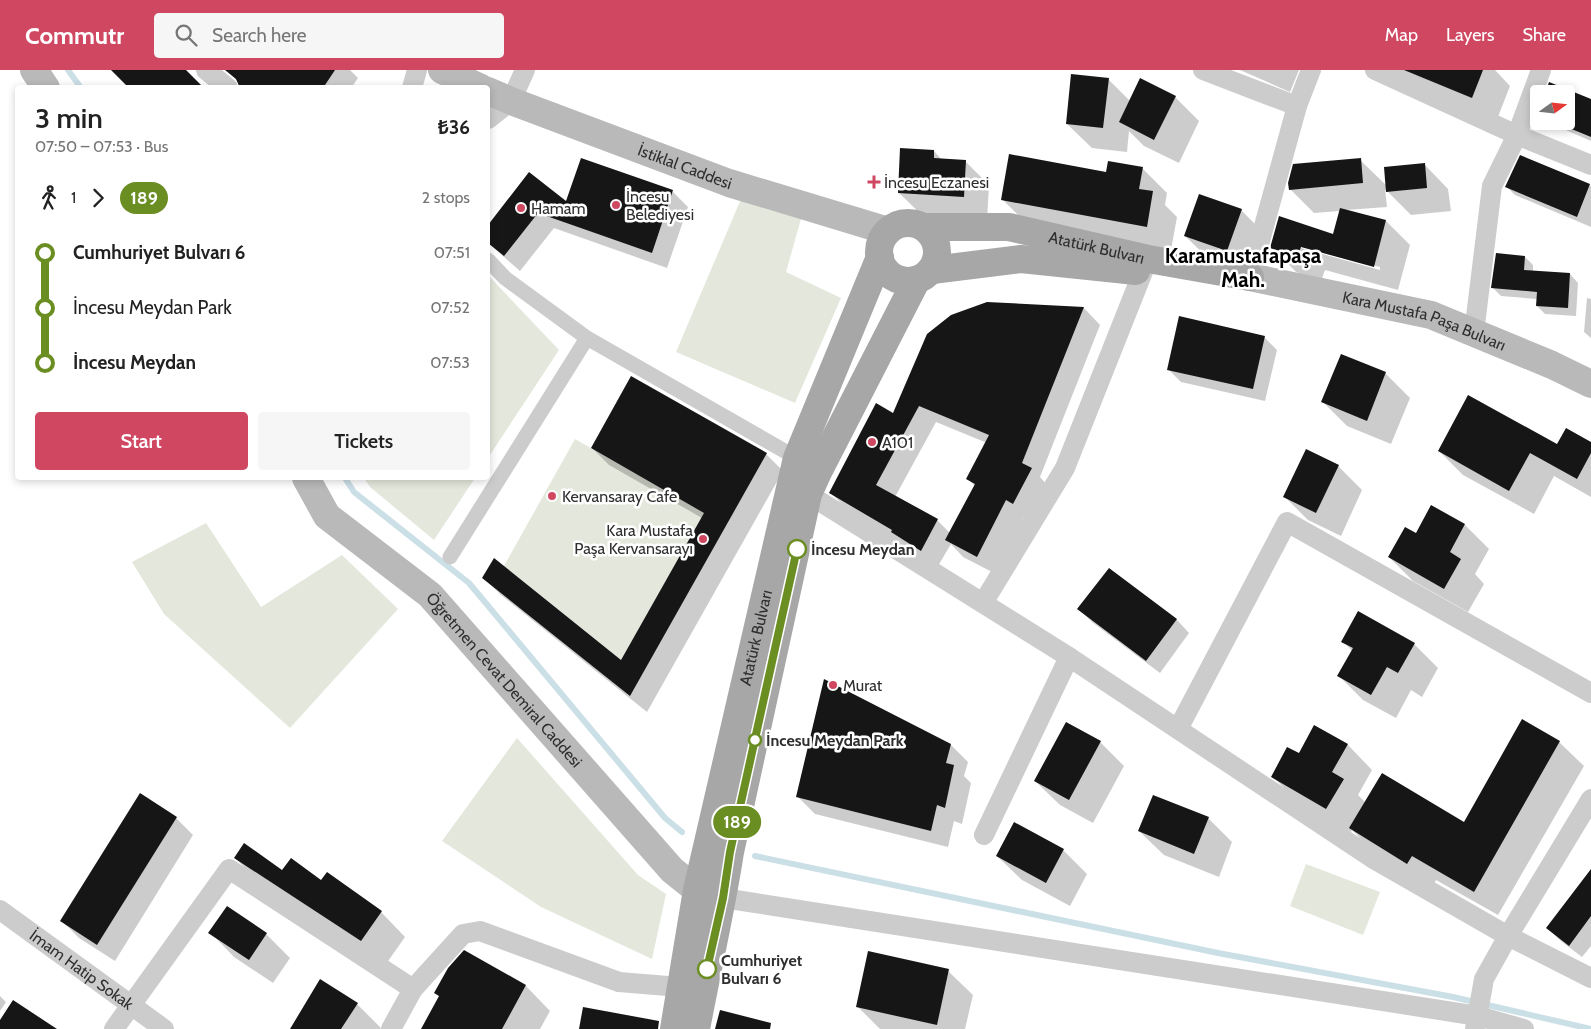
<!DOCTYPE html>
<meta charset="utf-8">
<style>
:root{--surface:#fff;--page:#f6f6f6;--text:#222;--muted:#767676;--accent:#d04761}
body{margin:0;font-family:Cabin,sans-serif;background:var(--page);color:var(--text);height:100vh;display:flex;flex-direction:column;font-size:19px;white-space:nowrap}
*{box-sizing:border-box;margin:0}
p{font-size:16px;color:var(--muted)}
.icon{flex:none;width:28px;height:28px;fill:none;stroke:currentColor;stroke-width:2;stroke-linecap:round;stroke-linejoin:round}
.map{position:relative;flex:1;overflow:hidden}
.panel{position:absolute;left:15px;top:15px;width:475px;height:395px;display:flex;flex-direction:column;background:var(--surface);border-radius:5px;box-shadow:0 2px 8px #0003}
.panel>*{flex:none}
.badge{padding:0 10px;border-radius:16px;font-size:18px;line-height:32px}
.needle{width:32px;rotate:75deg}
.tools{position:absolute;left:1530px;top:15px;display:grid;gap:10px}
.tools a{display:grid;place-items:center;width:45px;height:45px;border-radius:5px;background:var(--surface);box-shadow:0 2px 8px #0003;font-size:25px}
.map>.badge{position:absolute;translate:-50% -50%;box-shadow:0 0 0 2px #fff}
.legs{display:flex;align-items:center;gap:8px;height:55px;padding:0 20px;font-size:16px}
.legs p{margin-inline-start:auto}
.summary{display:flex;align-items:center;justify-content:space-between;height:85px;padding:0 20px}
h1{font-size:28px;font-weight:600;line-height:38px}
.button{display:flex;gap:10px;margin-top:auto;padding:10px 20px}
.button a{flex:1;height:58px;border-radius:5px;background:var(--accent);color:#fff;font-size:20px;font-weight:600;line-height:58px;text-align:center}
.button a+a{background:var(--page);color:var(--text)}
ul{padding:0 20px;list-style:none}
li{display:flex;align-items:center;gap:18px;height:55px;font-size:19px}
li i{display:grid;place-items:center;width:8px;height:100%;margin:0 6px;background:currentColor}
li i::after{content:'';width:12px;height:12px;margin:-6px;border:4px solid;border-radius:50%;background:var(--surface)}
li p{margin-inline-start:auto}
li:first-child i{background:linear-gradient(#0000 50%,currentColor 0)}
li:last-child i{background:linear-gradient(currentColor 50%,#0000 0)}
header{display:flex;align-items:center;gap:30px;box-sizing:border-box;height:70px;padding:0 25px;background:var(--accent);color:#fff}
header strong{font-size:24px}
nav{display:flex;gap:28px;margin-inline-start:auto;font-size:18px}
.search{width:350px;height:45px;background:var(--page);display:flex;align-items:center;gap:12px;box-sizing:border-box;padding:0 18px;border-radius:5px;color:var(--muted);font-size:19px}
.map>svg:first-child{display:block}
</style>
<header>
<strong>Commutr</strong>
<div class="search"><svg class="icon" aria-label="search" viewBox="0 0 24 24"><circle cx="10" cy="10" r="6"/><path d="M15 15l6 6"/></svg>Search here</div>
<nav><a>Map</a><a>Layers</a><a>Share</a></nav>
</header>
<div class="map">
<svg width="1591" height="959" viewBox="0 0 1591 959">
<rect width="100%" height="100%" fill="#fff"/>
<path fill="#e4e8dc" d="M 741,129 L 801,149 L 786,202 L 841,228 L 795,333 L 676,282 Z
M 488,205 L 559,280 L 488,388 Z
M 575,369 L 704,443 L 621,590 L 504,496 Z
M 364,408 L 475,408 L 434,470 L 370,417 Z
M 206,453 L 261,537 L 342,485 L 398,539 L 290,658 L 164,544 L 132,492 Z
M 517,668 L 638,805 L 666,824 L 652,889 L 541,837 L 442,771 Z
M 1306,794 L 1380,822 L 1363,865 L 1290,836 Z"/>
<path fill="#0003" fill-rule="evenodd" d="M 227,0 L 350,0 L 358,8 L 351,18 L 241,18 L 238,12 Z
M 1240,0 L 1299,0 L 1290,22 Z
M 1391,0 L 1495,0 L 1510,16 L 1496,52 Z
M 1108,9 L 1130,31 L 1175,27 L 1199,51 L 1179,93 L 1144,76 L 1129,61 L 1127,82 L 1092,78 L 1067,54 Z
M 1550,13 L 1591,30 L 1591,71 L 1545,51 L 1566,51 L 1566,24 Z
M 934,81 L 942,90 L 965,91 L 989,115 L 987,150 L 924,147 L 899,123 Z
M 1521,87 L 1591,116 L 1591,157 L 1515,125 L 1506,116 Z
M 582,89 L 673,122 L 688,137 L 667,198 L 554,158 L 520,201 L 488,173 L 488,157 L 529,104 L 566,133 Z
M 1360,90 L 1387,116 L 1424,94 L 1448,119 L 1451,141 L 1411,145 L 1385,119 L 1387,137 L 1346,140 L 1386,151 L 1410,175 L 1398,220 L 1325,200 L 1321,211 L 1296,202 L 1272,177 L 1334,166 L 1340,141 L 1314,143 L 1290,119 ZM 1301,176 L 1380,197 L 1380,200 L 1301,178 Z
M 1109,92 L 1143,99 L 1167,123 L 1165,135 L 1177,147 L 1171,180 L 1027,154 L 1002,129 L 1107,103 Z
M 1241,140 L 1265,164 L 1251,205 L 1210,190 L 1185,166 Z
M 1525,187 L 1533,195 L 1533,202 L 1570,204 L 1578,213 L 1576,246 L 1545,244 L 1537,236 L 1537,229 L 1501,226 L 1493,218 Z
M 1587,228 L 1591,229 L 1591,268 L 1584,262 Z
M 988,233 L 1084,238 L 1100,255 L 1040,407 L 1048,416 L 1030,450 L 1024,446 L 994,503 L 963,487 L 951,474 L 938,496 L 848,440 L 831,423 L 894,345 ZM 936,352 L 987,373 L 968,409 L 975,416 L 950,463 L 937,450 L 895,427 Z
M 1264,267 L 1277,280 L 1265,331 L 1181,312 L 1168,299 Z
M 1385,303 L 1410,328 L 1391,374 L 1347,356 L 1323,332 Z
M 1591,374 L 1591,427 L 1554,406 L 1534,444 L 1463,405 L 1439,381 Z
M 592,378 L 766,384 L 783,401 L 647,642 L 501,525 L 484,508 L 621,592 L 702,448 L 609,395 Z
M 1338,396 L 1362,420 L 1341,466 L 1308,450 L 1284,426 Z
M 1432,437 L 1465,455 L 1489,479 L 1475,504 L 1484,514 L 1468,542 L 1413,511 L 1389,487 L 1416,465 Z
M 1109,499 L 1177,550 L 1189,563 L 1160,603 L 1092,552 L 1079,539 Z
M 1343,571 L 1414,574 L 1438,598 L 1422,627 L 1411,620 L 1396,648 L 1363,630 L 1339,606 L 1352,581 Z
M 1523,651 L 1559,672 L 1584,696 L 1498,845 L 1436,810 L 1432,818 L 1374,782 L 1352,760 L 1351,762 L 1297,731 L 1272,706 L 1299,685 L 1315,657 L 1348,675 L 1372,700 L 1358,725 L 1366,733 L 1464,754 Z
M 1100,672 L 1124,696 L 1093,753 L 1060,735 L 1035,711 Z
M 951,675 L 968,692 L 964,706 L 971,713 L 962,754 L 954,751 L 948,777 L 815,744 L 798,727 Z
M 176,748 L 193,765 L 115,891 L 79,868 L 62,851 Z
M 1208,748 L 1232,772 L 1219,807 L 1164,785 L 1139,761 Z
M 1063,780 L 1087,804 L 1070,836 L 1022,810 L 997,786 Z
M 235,788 L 322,812 L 381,842 L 405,867 L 386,894 L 259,812 Z
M 1591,815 L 1591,876 L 1582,887 L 1561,871 L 1548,858 Z
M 210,862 L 266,864 L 290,888 L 273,913 L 234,887 Z
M 464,882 L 526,916 L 550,941 L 540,959 L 422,959 L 440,927 L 436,923 Z
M 948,901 L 973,925 L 965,959 L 880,959 L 858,937 Z
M 0,926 L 6,932 L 0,941 Z
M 357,934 L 381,958 L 380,959 L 291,959 Z"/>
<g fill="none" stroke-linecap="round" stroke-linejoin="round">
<path stroke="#cbdfe6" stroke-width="6" d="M 68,0 L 81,18
M 345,408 L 354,422 L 469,513 L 665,748 L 682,762
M 755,786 L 1218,883 L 1453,927 L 1591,959"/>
</g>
<path fill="#161616" d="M 111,0 L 186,0 L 204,18 L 129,18 Z
M 225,0 L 335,0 L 323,18 L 240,18 L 236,9 Z
M 1404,0 L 1483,0 L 1472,28 Z
M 1071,4 L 1109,8 L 1103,58 L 1066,54 Z
M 1140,8 L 1176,26 L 1154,70 L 1119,52 Z
M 1549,12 L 1591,29 L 1591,67 L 1552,51 L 1566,51 L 1566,24 L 1545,24 Z
M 900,78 L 934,80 L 934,88 L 966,90 L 964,127 L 898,123 Z
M 1009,84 L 1106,102 L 1108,91 L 1143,97 L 1139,119 L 1153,121 L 1147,157 L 1001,130 Z
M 1520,85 L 1590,114 L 1577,147 L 1505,117 Z
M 581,88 L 673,120 L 652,183 L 538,143 L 504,186 L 488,173 L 488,155 L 529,102 L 566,131 Z
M 1361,88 L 1363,113 L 1289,120 L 1288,113 L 1293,94 Z
M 1425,93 L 1427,118 L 1386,122 L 1384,97 Z
M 1199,124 L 1242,139 L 1227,181 L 1184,166 Z
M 1340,138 L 1386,150 L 1374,197 L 1301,177 L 1297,187 L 1270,178 L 1279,146 L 1333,164 Z
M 1496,183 L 1525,186 L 1524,200 L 1570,203 L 1568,238 L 1536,236 L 1537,222 L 1491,218 Z
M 987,232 L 1084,237 L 1022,393 L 1032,398 L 1013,434 L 1006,430 L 977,487 L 945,470 L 975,414 L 966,409 L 989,365 L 919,336 L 876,415 L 938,449 L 921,481 L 891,462 L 892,460 L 829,423 L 876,333 L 893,343 L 927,264 L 951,245 Z
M 1179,246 L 1265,266 L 1253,319 L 1167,300 Z
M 1341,284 L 1386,302 L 1367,351 L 1321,332 Z
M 631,306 L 767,383 L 630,626 L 482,508 L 494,488 L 621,590 L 704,443 L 591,378 Z
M 1468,325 L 1557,374 L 1566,358 L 1591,372 L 1591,383 L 1577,409 L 1530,383 L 1509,421 L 1438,381 Z
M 1306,379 L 1339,395 L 1316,443 L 1283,427 Z
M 1431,435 L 1465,454 L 1450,482 L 1461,489 L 1444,519 L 1388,487 L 1405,457 L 1416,463 Z
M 1109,498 L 1177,549 L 1146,591 L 1077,539 Z
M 1358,541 L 1415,573 L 1398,603 L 1387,597 L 1371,625 L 1337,606 L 1353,578 L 1341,572 Z
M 824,609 L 951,674 L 946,693 L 954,695 L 945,738 L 937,735 L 931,761 L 796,727 Z
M 1522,649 L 1560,671 L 1474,822 L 1412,786 L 1407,794 L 1349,758 L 1382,703 L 1464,752 Z
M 1066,652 L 1101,671 L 1069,730 L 1034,711 Z
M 1314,655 L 1348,674 L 1332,702 L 1344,709 L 1326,739 L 1271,707 L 1287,677 L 1299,683 Z
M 140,723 L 177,747 L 97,875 L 60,851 Z
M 1153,725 L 1209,747 L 1194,784 L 1138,761 Z
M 1014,752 L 1064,779 L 1046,813 L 996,786 Z
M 244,773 L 282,800 L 291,788 L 321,810 L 327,802 L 382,841 L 361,871 L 234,788 Z
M 1591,799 L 1591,846 L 1569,876 L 1546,858 Z
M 227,836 L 267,863 L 249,890 L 208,863 Z
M 464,880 L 526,915 L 502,959 L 421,959 L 439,926 L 434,923 L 448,898 Z
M 868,881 L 949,899 L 937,955 L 856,937 Z
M 320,909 L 358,933 L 341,959 L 290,959 Z
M 13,930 L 57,959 L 0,959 L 0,950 Z
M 583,937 L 659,951 L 658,959 L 579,959 Z
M 720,940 L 771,953 L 770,959 L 715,959 Z"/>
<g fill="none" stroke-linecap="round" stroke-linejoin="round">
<path stroke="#ccc" stroke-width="15" d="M 488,190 L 505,208 L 587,268 L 802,391
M 450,487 L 587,268"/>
<g stroke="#ccc" stroke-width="20">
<path d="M 206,0 L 228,18"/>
<path d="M 1203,0 L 1297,36"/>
<path d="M 1375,0 L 1517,65 L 1591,95"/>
<path d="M 412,18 L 417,0"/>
<path d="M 488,49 L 511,31 L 525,0"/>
<path d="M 1250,207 L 1297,36 L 1311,0"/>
<path d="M 1474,263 L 1492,116 L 1517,65 L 1541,0"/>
<path d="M 808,424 L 1069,587 L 1372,788 L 1508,866 L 1591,908"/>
<path d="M 983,533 L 1065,398 L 1148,189"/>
<path d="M 1178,659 L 1287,452 L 1591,623"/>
<path d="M 984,765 L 1069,587"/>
<path d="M 723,828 L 1478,946 L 1524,959"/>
<path id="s1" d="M 0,840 L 164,959"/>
<path d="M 114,959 L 229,799 L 413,919"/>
<path d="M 391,959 L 413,919 L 463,864 L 480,861 L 619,912 L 680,917"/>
<path d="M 1475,959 L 1484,909 L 1508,866 L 1591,729"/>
</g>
<g stroke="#b9b9b9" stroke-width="28">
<path d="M 34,0 L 46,18"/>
<path d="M 442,0 L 481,18"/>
<path id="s2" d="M 488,21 L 511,31 L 729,113 L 888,161"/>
<path id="s3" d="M 1250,207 L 1431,245 L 1552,295 L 1591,314"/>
<path id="s4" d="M 306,408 L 327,446 L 430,525 L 672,800 L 697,820"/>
</g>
<g stroke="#a7a7a7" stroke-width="28">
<circle cx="908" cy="182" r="29"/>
<path id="s5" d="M 924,157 L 1009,157 L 1148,189 L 1250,207"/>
<path d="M 932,200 L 1021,189 L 1136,201"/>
<path id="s6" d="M 674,959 L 697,820 L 797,388 L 880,187"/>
<path d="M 696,959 C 707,900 721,841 730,782 L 808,424 L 819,400 L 916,211"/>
</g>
</g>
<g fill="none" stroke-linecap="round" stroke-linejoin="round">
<g stroke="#fff" stroke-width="11">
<path id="line-1" d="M 707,899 L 723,828 L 730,782 L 797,479"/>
</g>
<use href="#line-1" stroke="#6b8e23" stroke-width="8"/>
</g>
<g fill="#d04761" stroke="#fff" stroke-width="2">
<path d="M871.5 104.5h5v5h5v5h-5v5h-5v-5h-5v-5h5z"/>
<circle cx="616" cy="135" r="5"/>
<circle cx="521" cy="138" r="5"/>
<circle cx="872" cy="372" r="5"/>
<circle cx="552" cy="426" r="5"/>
<circle cx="703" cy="469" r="5"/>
<circle cx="833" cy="615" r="5"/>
</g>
<g fill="#fff" stroke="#6b8e23" stroke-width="2.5">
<circle cx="797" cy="479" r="9"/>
<circle cx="755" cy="670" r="6"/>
<circle cx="707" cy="899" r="9"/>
</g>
<g text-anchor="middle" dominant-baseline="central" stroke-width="5" stroke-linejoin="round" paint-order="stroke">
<g font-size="16" fill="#2f2f2f" stroke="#fff">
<text stroke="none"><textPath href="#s2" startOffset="211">İstiklal Caddesi</textPath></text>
<text stroke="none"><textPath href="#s5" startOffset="175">Atatürk Bulvarı</textPath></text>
<text stroke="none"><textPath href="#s3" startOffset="180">Kara Mustafa Paşa Bulvarı</textPath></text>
<text stroke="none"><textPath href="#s6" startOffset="400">Atatürk Bulvarı</textPath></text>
<text stroke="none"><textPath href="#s4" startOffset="286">Öğretmen Cevat Demiral Caddesi</textPath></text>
<text stroke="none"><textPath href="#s1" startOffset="101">İmam Hatip Sokak</textPath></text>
</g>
<g font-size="16" fill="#2f2f2f" stroke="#fff" text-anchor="start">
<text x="884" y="112">İncesu Eczanesi</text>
<text x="626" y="126">İncesu<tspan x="626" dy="18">Belediyesi</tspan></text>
<text x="531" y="138">Hamam</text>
<text x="882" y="372">A101</text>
<text x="562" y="426">Kervansaray Cafe</text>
<text x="693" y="460" text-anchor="end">Kara Mustafa<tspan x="693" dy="18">Paşa Kervansarayı</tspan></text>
<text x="843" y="615">Murat</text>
</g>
<g font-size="16" font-weight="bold" fill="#2f2f2f" stroke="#fff" text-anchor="start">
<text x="811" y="479">İncesu Meydan</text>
<text x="766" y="670">İncesu Meydan Park</text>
<text x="721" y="890">Cumhuriyet<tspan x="721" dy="18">Bulvarı 6</tspan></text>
</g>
<g font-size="21" font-weight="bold" fill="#000" stroke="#fff">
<text x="1243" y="185">Karamustafapaşa<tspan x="1243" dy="24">Mah.</tspan></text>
</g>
</g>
</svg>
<div class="tools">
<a><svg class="needle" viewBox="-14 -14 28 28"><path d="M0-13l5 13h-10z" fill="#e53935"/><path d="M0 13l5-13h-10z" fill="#767676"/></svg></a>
</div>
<b class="badge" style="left:737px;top:752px;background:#6b8e23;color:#fff">189</b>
<section class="panel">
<div class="summary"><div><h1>3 min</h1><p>07:50 – 07:53 · Bus</p></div><b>₺36</b></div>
<div class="legs"><svg class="icon" aria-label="walk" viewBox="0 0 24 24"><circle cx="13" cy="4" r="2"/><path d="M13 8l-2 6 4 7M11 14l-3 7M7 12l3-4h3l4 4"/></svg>1<svg class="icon" aria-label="forward" viewBox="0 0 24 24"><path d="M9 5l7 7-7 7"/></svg><b class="badge" style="background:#6b8e23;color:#fff">189</b><p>2 stops</p></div>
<ul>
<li><i style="color:#6b8e23"></i><b>Cumhuriyet Bulvarı 6</b><p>07:51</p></li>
<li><i style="color:#6b8e23"></i><span>İncesu Meydan Park</span><p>07:52</p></li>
<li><i style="color:#6b8e23"></i><b>İncesu Meydan</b><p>07:53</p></li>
</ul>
<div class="button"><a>Start</a><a>Tickets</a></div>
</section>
</div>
